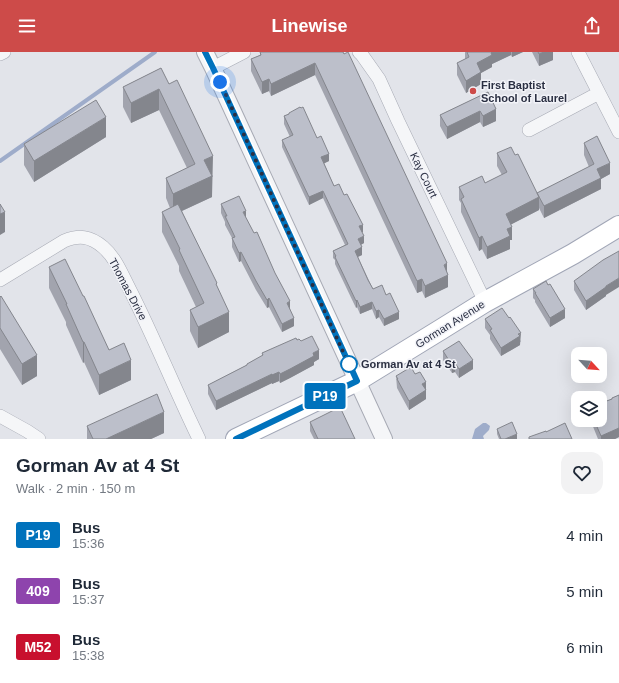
<!DOCTYPE html>
<meta charset="utf-8">
<style>
:root{--surface:#fff;--page:#f2f2f3;--text:#1f2937;--muted:#747a83;--accent:#cd4b49}
body{margin:0;font-family:Arial,sans-serif;background:var(--page);color:var(--text);height:100vh;display:flex;flex-direction:column;font-size:15px;white-space:nowrap}
*{box-sizing:border-box;margin:0}
p{font-size:13px;color:var(--muted)}
.icon{flex:none;width:22px;height:22px;fill:none;stroke:currentColor;stroke-width:2;stroke-linecap:round;stroke-linejoin:round}
.map{position:relative;height:387px;overflow:hidden}
.drawer{display:flex;flex-direction:column;background:var(--surface);flex:1}
.drawer>*{flex:none}
.badge{padding:0 8px;border-radius:3px;font-size:14px;line-height:26px}
.needle{width:26px;rotate:116deg}
.controls{position:absolute;left:571px;top:295px;display:grid;gap:8px}
.controls a{display:grid;place-items:center;width:36px;height:36px;border-radius:8px;background:var(--surface);box-shadow:0 4px 16px #0002;font-size:20px}
.you{position:absolute;width:20px;height:20px;margin:-10px;border:3px solid #fff;border-radius:50%;background:#1a73e8;box-shadow:0 0 0 6px #1a73e833}
.map>.badge{position:absolute;translate:-50% -50%;box-shadow:0 0 0 2px #fff}
.round{display:grid;place-items:center;flex:none;width:42px;height:42px;border-radius:12px;background:var(--page)}
.summary{display:flex;align-items:center;justify-content:space-between;height:68px;padding:0 16px}
h1{font-size:19px;font-weight:700;line-height:30px}
ul{padding:0;list-style:none}
li{display:flex;align-items:center;gap:12px;height:56px;padding:0 16px}
li div{flex:1}
li b{display:block;font-size:15px}
li em{font-style:normal}
li .badge{min-width:44px;font-weight:700;text-align:center}
header{display:flex;justify-content:space-between;align-items:center;height:52px;padding:0 16px;background:var(--accent);color:#fff;font-size:18px;font-weight:700}
.map>svg:first-child{display:block}
</style>
<header><svg class="icon" aria-label="menu" viewBox="0 0 24 24"><path d="M4 6h16M4 12h16M4 18h16"/></svg>Linewise<svg class="icon" aria-label="share" viewBox="0 0 24 24"><path d="M12 15V3M7 8l5-5 5 5M5 13v7h14v-7"/></svg></header>
<div class="map">
<svg width="619" height="387" viewBox="0 0 619 387">
<rect width="100%" height="100%" fill="#e2e4ea"/>
<path fill="#9eacca" d="M 483,371 L 486,371 L 490,374 L 489,378 L 483,384 L 484,387 L 472,387 L 475,377 Z"/>
<g fill="none" stroke-linecap="round" stroke-linejoin="round">
<path stroke="#9eacca" stroke-width="4" d="M 0,109 L 155,0"/>
<g stroke="#a7aab4" stroke-width="14">
<path id="minor" d="M 359,0 L 362,3 L 379,27 L 398,69 L 485,250
M 578,0 L 619,80
M 0,2 L 4,0
M 213,16 L 244,0
M 529,78 L 599,41
M 0,228 L 64,189 C 79,183 90,184 103,195 C 116,206 122,223 130,238 C 155,287 175,338 199,387
M 0,364 L 27,379 L 39,387"/>
</g>
<g stroke="#a7aab4" stroke-width="18">
<path id="tertiary" d="M 205,0 L 213,16 L 384,387"/>
</g>
<g stroke="#a1a6b6" stroke-width="22">
<path id="primary" d="M 236,387 L 357,329 L 440,278 L 485,250 L 573,202 L 619,174"/>
</g>
<use href="#minor" stroke="#f5f6f8" stroke-width="13"/>
<use href="#tertiary" stroke="#f5f6f8" stroke-width="16"/>
<use href="#primary" stroke="#fff" stroke-width="20"/>
</g>
<path fill="#a2a4ae" d="M 260,0 L 343,0 L 447,219 L 448,235 L 425,246 L 422,239 L 417,241 L 315,23 L 271,44 L 269,39 L 262,42 L 251,19 L 251,7 L 260,3 Z
M 465,0 L 523,0 L 512,5 L 511,3 L 492,12 L 492,15 L 481,21 L 481,32 L 466,41 L 457,23 L 457,11 L 465,7 Z
M 532,0 L 553,0 L 553,8 L 539,14 Z
M 161,16 L 213,125 L 212,125 L 212,145 L 182,159 L 217,234 L 229,280 L 198,296 L 190,279 L 190,258 L 196,255 L 179,219 L 179,214 L 162,180 L 162,160 L 170,156 L 166,146 L 166,126 L 187,116 L 159,58 L 131,71 L 123,55 L 123,35 Z
M 488,40 L 496,69 L 483,75 L 480,70 L 447,87 L 440,74 L 440,63 Z
M 289,61 L 317,86 L 329,109 L 324,111 L 334,134 L 344,143 L 363,180 L 362,180 L 364,191 L 361,193 L 362,203 L 358,205 L 373,237 L 386,243 L 399,267 L 384,274 L 379,265 L 376,267 L 372,257 L 360,262 L 357,255 L 356,256 L 335,212 L 335,208 L 333,206 L 333,199 L 345,193 L 323,146 L 309,153 L 282,95 L 282,88 L 290,85 L 284,72 L 284,64 L 289,62 Z
M 106,85 L 34,130 L 24,113 L 24,92 Z
M 584,91 L 610,122 L 601,127 L 601,137 L 544,166 L 539,156 L 539,158 L 510,173 L 512,188 L 510,188 L 510,197 L 487,207 L 482,197 L 479,199 L 461,160 L 461,151 L 459,148 L 459,135 L 485,131 L 502,123 L 497,114 L 497,101 L 515,103 L 537,141 L 589,115 L 584,103 Z
M 221,152 L 246,167 L 290,257 L 294,274 L 282,280 L 269,255 L 267,256 L 256,238 L 241,209 L 239,210 L 232,195 L 232,186 L 225,173 L 225,170 L 221,161 Z
M 49,215 L 83,244 L 109,298 L 131,328 L 99,343 L 84,310 L 83,311 L 66,273 L 66,270 L 49,236 Z
M 574,229 L 606,243 L 606,244 L 586,258 L 574,238 Z
M 548,233 L 565,266 L 550,275 L 535,250 L 535,248 L 533,246 L 533,237 Z
M 0,245 L 37,324 L 22,333 L 0,297 Z
M 485,267 L 521,289 L 520,290 L 520,293 L 501,304 L 490,287 L 490,283 L 485,276 Z
M 297,288 L 301,289 L 319,307 L 314,310 L 314,313 L 290,326 L 280,331 L 279,329 L 272,332 L 272,331 L 216,358 L 208,342 L 208,333 L 247,313 L 247,312 L 262,304 L 262,301 Z
M 443,299 L 473,317 L 459,326 L 455,320 L 452,321 L 443,308 Z
M 415,322 L 426,330 L 426,347 L 409,358 L 397,336 L 396,324 Z
M 619,343 L 619,385 L 615,387 L 598,387 L 592,372 L 592,368 L 600,368 L 604,350 L 612,347 L 612,346 Z
M 310,370 L 355,387 L 314,387 L 310,379 Z
M 87,374 L 164,381 L 151,387 L 87,387 Z
M 497,377 L 517,387 L 499,387 L 497,382 Z"/>
<path fill="#84868d" d="M 492,0 L 511,0 L 511,3 L 492,12 L 492,15 L 481,21 L 481,32 L 466,41 L 466,29 L 477,11 Z
M 512,0 L 523,0 L 512,5 Z
M 544,0 L 553,0 L 553,8 L 539,14 L 539,2 Z
M 315,11 L 315,23 L 271,44 L 271,32 Z
M 269,27 L 269,39 L 262,42 L 262,30 Z
M 159,37 L 159,58 L 131,71 L 131,51 Z
M 496,57 L 496,69 L 483,75 L 483,64 Z
M 480,59 L 480,70 L 447,87 L 447,75 Z
M 106,65 L 106,85 L 34,130 L 34,109 Z
M 329,102 L 329,109 L 321,113 L 321,105 Z
M 213,104 L 212,145 L 173,163 L 173,142 L 204,108 Z
M 610,111 L 610,122 L 601,127 L 601,137 L 544,166 L 544,154 L 597,117 Z
M 323,139 L 323,146 L 309,153 L 309,145 Z
M 539,145 L 539,158 L 506,175 L 506,162 Z
M 246,159 L 246,167 L 243,160 Z
M 5,160 L 5,180 L 0,183 L 0,162 Z
M 363,173 L 363,180 L 359,182 L 359,174 Z
M 512,175 L 512,188 L 510,188 L 510,197 L 487,207 L 487,195 L 507,177 Z
M 364,184 L 364,191 L 358,194 L 358,187 Z
M 482,184 L 482,197 L 479,199 L 479,186 Z
M 362,195 L 362,203 L 355,206 L 355,199 Z
M 241,200 L 241,209 L 239,210 L 239,201 Z
M 447,211 L 447,223 L 444,213 Z
M 448,223 L 448,235 L 425,246 L 425,234 Z
M 619,226 L 619,235 L 606,243 L 606,244 L 586,258 L 586,249 L 606,234 Z
M 422,227 L 422,239 L 417,241 L 417,229 Z
M 269,246 L 269,255 L 267,256 L 267,248 Z
M 357,248 L 357,255 L 356,256 L 356,249 Z
M 290,249 L 290,258 L 287,251 Z
M 372,250 L 372,257 L 360,262 L 360,255 Z
M 565,257 L 565,266 L 550,275 L 550,266 Z
M 379,258 L 379,265 L 376,267 L 376,259 Z
M 229,260 L 229,280 L 198,296 L 198,275 Z
M 399,260 L 399,267 L 384,274 L 384,267 Z
M 294,266 L 294,274 L 282,280 L 282,272 Z
M 521,281 L 520,293 L 501,304 L 501,296 Z
M 83,290 L 84,290 L 84,310 L 83,311 Z
M 319,298 L 319,307 L 314,310 L 314,313 L 290,326 L 280,331 L 280,322 L 313,301 Z
M 37,303 L 37,324 L 22,333 L 22,312 Z
M 131,308 L 131,328 L 99,343 L 99,323 Z
M 473,308 L 473,317 L 459,326 L 459,317 Z
M 455,311 L 455,320 L 452,321 L 452,313 Z
M 279,320 L 279,329 L 272,332 L 272,323 Z
M 272,322 L 272,331 L 216,358 L 216,349 Z
M 426,330 L 426,347 L 409,358 L 409,349 L 422,332 Z
M 164,360 L 164,381 L 151,387 L 106,387 Z
M 619,376 L 619,385 L 615,387 L 601,387 L 601,384 Z
M 517,382 L 517,387 L 505,387 Z"/>
<path fill="#bcbfca" stroke="#84868d" d="M 260,0 L 343,0 L 344,2 L 348,0 L 447,211 L 444,213 L 448,223 L 425,234 L 422,227 L 417,229 L 315,11 L 271,32 L 269,27 L 262,30 L 251,7 L 261,3 Z
M 467,0 L 492,0 L 491,1 L 492,3 L 477,11 L 481,20 L 466,29 L 457,11 L 469,5 Z
M 538,0 L 544,0 L 539,2 Z
M 161,16 L 169,32 L 177,28 L 213,104 L 204,108 L 212,124 L 173,142 L 166,126 L 195,112 L 159,37 L 131,51 L 123,35 Z
M 488,40 L 496,57 L 483,64 L 480,59 L 447,75 L 440,63 Z
M 96,48 L 106,65 L 34,109 L 24,92 Z
M 300,55 L 301,56 L 303,55 L 317,86 L 321,84 L 329,102 L 321,105 L 334,134 L 339,132 L 344,143 L 347,142 L 363,173 L 359,174 L 364,184 L 358,187 L 362,195 L 355,199 L 368,228 L 373,237 L 382,233 L 386,243 L 390,241 L 399,260 L 384,267 L 379,258 L 376,259 L 372,250 L 360,255 L 357,248 L 356,249 L 335,205 L 336,204 L 333,199 L 348,192 L 323,139 L 309,145 L 282,88 L 293,83 L 284,64 L 289,62 L 289,61 Z
M 597,84 L 610,111 L 597,117 L 601,126 L 544,154 L 537,141 L 594,112 L 584,91 Z
M 511,95 L 515,103 L 518,102 L 539,145 L 506,162 L 512,175 L 507,177 L 510,184 L 487,195 L 482,184 L 479,186 L 461,147 L 464,145 L 459,135 L 482,124 L 485,131 L 507,120 L 497,101 Z
M 239,144 L 246,159 L 243,160 L 254,181 L 257,180 L 275,221 L 290,249 L 287,251 L 294,266 L 282,272 L 269,246 L 267,248 L 256,229 L 241,200 L 239,201 L 232,186 L 235,185 L 225,164 L 227,164 L 221,152 Z
M 0,152 L 5,160 L 0,162 Z
M 178,152 L 217,231 L 216,232 L 229,260 L 198,275 L 190,258 L 204,251 L 179,198 L 180,197 L 162,160 Z
M 619,199 L 619,226 L 606,234 L 606,235 L 586,249 L 574,229 L 603,208 Z
M 65,207 L 83,244 L 84,244 L 109,298 L 124,291 L 131,308 L 99,323 L 84,290 L 83,290 L 66,252 L 67,252 L 49,215 Z
M 546,229 L 548,233 L 550,232 L 565,257 L 550,266 L 535,241 L 536,241 L 533,237 Z
M 1,244 L 37,303 L 22,312 L 0,276 L 0,245 Z
M 502,256 L 509,266 L 510,265 L 521,281 L 518,282 L 520,284 L 501,296 L 490,278 L 492,277 L 485,267 Z
M 312,284 L 319,298 L 313,301 L 314,304 L 290,317 L 280,322 L 279,320 L 272,323 L 272,322 L 216,349 L 208,333 L 247,313 L 247,312 L 263,303 L 262,301 L 296,286 L 297,288 L 299,287 L 301,289 Z
M 459,289 L 473,308 L 459,317 L 455,311 L 452,313 L 443,299 Z
M 411,315 L 415,322 L 420,320 L 426,330 L 422,332 L 426,338 L 409,349 L 397,327 L 398,327 L 396,324 Z
M 157,342 L 164,360 L 106,387 L 93,387 L 87,374 Z
M 619,343 L 619,376 L 601,384 L 594,368 L 600,368 L 600,354 L 605,352 L 604,350 L 612,347 L 612,346 Z
M 340,355 L 355,387 L 318,387 L 310,370 Z
M 512,370 L 517,382 L 505,387 L 501,387 L 497,377 Z
M 565,371 L 572,387 L 529,387 L 529,385 L 546,379 L 546,380 Z"/>
<g fill="none" stroke-linecap="round" stroke-linejoin="round">
<g stroke="#fff" stroke-width="9">
<path id="line" d="M 205,0 L 213,16 L 357,329 L 236,387"/>
</g>
<use href="#line" stroke="#0072bc" stroke-width="6"/>
<path stroke="#2a2f42" stroke-width="4" stroke-dasharray="0 7.2" d="M 220,30 L 350,315 L 349,312"/>
</g>
<circle fill="#cd4b49" stroke="#f2f3f8" stroke-width="1.5" cx="473" cy="39" r="4"/>
<circle fill="#fff" stroke="#0072bc" stroke-width="2" cx="349" cy="312" r="8"/>
<g text-anchor="middle" dominant-baseline="central" stroke-width="3" stroke-linejoin="round" paint-order="stroke">
<g font-size="11" font-weight="bold" fill="#2a2f42" stroke="#f2f3f8" text-anchor="start">
<text x="481" y="33">First Baptist<tspan x="481" dy="13">School of Laurel</tspan></text>
</g>
<g font-size="11" fill="#2a2f42" stroke="#f2f3f8">
<text transform="translate(424 123) rotate(64)">Kay Court</text>
<text transform="translate(128 237) rotate(62)">Thomas Drive</text>
<text transform="translate(450 272) rotate(-32)">Gorman Avenue</text>
</g>
<g font-size="11" font-weight="bold" fill="#2a2f42" stroke="#f2f3f8" text-anchor="start">
<text x="361" y="312">Gorman Av at 4 St</text>
</g>
</g>
</svg>
<div class="controls">
<a><svg class="needle" viewBox="-14 -14 28 28"><path d="M0-13l5 13h-10z" fill="#e53935"/><path d="M0 13l5-13h-10z" fill="#747a83"/></svg></a>
<a><svg class="icon" aria-label="layers" viewBox="0 0 24 24"><path d="M12 4l9 5-9 5-9-5zM3 14l9 5 9-5"/></svg></a>
</div>
<div class="you" style="left:220px;top:30px"></div>
<b class="badge" style="left:325px;top:344px;background:#0072bc;color:#fff">P19</b>
</div>
<section class="drawer">
<div class="summary"><div><h1>Gorman Av at 4 St</h1><p>Walk · 2 min · 150 m</p></div><a class="round"><svg class="icon" aria-label="heart" viewBox="0 0 24 24"><path d="M12 20l-8-8c-3-5 5-10 8-4 3-6 11-1 8 4z"/></svg></a></div>
<ul>
<li><span class="badge" style="background:#0072bc;color:#fff">P19</span><div><b>Bus</b><p>15:36</p></div><em>4 min</em></li>
<li><span class="badge" style="background:#8e44ad;color:#fff">409</span><div><b>Bus</b><p>15:37</p></div><em>5 min</em></li>
<li><span class="badge" style="background:#c8102e;color:#fff">M52</span><div><b>Bus</b><p>15:38</p></div><em>6 min</em></li>
</ul>
</section>
